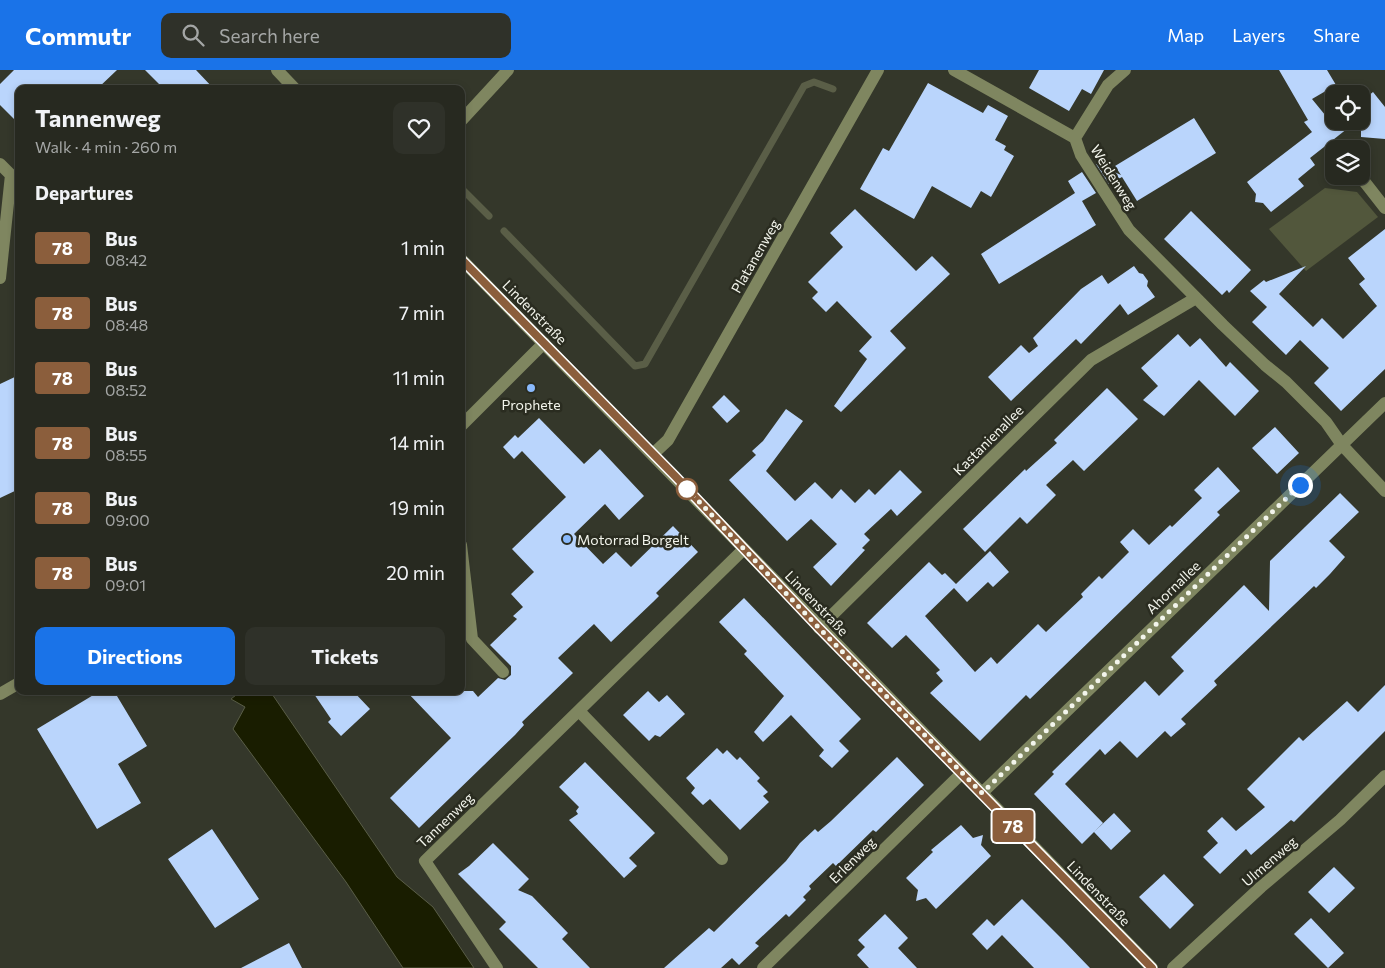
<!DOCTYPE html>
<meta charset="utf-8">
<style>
:root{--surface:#272920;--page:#2f3129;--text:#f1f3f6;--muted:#a4a6a5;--line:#43453e;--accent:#1a73e8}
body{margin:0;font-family:Commissioner,sans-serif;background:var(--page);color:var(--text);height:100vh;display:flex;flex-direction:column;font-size:19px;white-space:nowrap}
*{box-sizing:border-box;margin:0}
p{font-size:16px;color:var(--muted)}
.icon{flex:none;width:28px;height:28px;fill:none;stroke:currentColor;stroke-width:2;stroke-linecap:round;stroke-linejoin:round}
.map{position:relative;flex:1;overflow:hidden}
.sheet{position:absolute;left:15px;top:15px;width:450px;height:610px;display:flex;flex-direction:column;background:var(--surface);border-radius:10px;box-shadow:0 2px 8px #0003,0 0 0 1px var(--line)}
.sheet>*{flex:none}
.badge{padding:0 10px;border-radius:4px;font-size:18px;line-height:32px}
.controls{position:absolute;left:1325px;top:15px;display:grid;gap:10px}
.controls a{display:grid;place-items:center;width:45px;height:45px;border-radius:10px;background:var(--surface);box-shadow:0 2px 8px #0003,0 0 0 1px var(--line);font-size:25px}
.you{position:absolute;width:25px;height:25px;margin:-12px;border:4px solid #fff;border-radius:50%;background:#1a73e8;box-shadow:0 0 0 8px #1a73e833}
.map>.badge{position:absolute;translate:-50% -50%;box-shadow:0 0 0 2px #fff}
h2{padding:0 20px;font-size:19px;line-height:45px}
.round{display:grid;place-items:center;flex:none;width:52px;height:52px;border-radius:10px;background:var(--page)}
.overview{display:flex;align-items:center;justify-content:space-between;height:85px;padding:0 20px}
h1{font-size:24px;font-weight:700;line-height:38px}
.cta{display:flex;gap:10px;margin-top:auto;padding:10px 20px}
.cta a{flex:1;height:58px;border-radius:10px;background:var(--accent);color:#fff;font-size:20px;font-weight:700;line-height:58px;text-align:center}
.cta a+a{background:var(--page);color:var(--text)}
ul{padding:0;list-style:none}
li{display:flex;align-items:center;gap:15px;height:65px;padding:0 20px}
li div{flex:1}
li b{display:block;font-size:19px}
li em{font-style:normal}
li .badge{min-width:55px;font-weight:700;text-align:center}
header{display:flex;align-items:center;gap:30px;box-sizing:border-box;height:70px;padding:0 25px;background:var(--accent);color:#fff}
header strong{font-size:24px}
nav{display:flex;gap:28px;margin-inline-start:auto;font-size:18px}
.search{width:350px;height:45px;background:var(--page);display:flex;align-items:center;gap:12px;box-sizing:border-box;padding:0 18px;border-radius:10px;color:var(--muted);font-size:19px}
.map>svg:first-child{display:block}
</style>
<header>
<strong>Commutr</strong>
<div class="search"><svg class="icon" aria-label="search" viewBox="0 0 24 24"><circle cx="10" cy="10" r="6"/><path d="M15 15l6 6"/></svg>Search here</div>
<nav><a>Map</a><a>Layers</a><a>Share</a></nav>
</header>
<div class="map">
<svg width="1385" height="898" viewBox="0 0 1385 898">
<rect width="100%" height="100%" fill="#34372a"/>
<path fill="#52573c" d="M 1325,118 L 1357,122 L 1378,147 L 1306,201 L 1269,159 Z"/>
<path fill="#191d00" stroke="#5a5e47" d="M 241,621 L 270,621 L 397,807 L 433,837 L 474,898 L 403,898 L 346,812 L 233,659 L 245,637 L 231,629 Z"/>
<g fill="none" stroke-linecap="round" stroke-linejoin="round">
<path stroke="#5a5e47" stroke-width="7" d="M 461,118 L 489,146
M 504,161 L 635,296 L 645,294 L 804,16 L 814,12 L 833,19"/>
</g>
<path fill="#bad5fc" d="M 14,0 L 117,0 L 97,19 L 19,19 L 19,54 L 0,35 L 0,14 Z
M 145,0 L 196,0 L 214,19 L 164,19 Z
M 1039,0 L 1104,0 L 1091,24 L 1082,19 L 1069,41 L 1029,18 Z
M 1279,0 L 1327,0 L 1336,15 L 1312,29 L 1330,51 L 1357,51 L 1310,88 L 1315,95 L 1298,109 L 1304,116 L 1271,142 L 1263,133 L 1255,132 L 1256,124 L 1247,112 L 1312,62 L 1304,52 L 1308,50 Z
M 928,13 L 983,43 L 988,35 L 1008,46 L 995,70 L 1006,76 L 1004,80 L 1014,86 L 991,127 L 981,121 L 971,138 L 932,116 L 914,149 L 860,119 L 883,78 L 889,81 Z
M 1373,22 L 1385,37 L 1385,69 L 1361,67 L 1361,32 Z
M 1194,48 L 1216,83 L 1137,131 L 1122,107 L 1109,114 L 1096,94 L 1121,105 L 1115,96 Z
M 1082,102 L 1096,123 L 1082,131 L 1096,155 L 999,214 L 981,184 L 1075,123 L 1068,111 Z
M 855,139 L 916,201 L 932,186 L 950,204 L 890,261 L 906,278 L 841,342 L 834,336 L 867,289 L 859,281 L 872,267 L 837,231 L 826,242 L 812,228 L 818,222 L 808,212 L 843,177 L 830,163 Z
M 1191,141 L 1251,200 L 1229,223 L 1227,220 L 1222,225 L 1164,169 Z
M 1385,159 L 1385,299 L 1341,341 L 1314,313 L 1329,298 L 1300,270 L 1286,285 L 1252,252 L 1267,237 L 1250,221 L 1264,210 L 1266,212 L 1306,196 L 1279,224 L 1313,257 L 1322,248 L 1343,269 L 1377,236 L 1359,214 L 1365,209 L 1348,188 Z
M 1134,196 L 1139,203 L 1143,204 L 1148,211 L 1147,216 L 1155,227 L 1128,245 L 1120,234 L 1081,274 L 1076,269 L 1011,331 L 988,307 L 1021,275 L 1029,283 L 1038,276 L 1033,268 L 1081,219 L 1102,205 L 1108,214 Z
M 1178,264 L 1190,277 L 1200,268 L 1226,297 L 1230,292 L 1259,321 L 1235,346 L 1199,310 L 1164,346 L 1143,330 L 1158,316 L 1141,298 Z
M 19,305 L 19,419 L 0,428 L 0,314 Z
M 1107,318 L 1138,349 L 1084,401 L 1073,390 L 1046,415 L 1056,425 L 1027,454 L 1020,447 L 985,482 L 963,459 L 1025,399 L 1026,401 L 1057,373 L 1054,370 Z
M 724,325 L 740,341 L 727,353 L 712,337 Z
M 786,339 L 803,351 L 766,401 L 795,431 L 815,412 L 832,429 L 841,419 L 855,433 L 869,419 L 875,425 L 900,400 L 922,422 L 897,446 L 891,439 L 864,464 L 870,470 L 862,478 L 865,480 L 831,516 L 813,497 L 837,474 L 811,449 L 787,471 L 729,410 L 756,385 L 752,381 L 763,371 Z
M 539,348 L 584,394 L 600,379 L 644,426 L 619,450 L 605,434 L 574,464 L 603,494 L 616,482 L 631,497 L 673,456 L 698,482 L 656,523 L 659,526 L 653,532 L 611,572 L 594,554 L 558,588 L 573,603 L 522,652 L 524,655 L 515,665 L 419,758 L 390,728 L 451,668 L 406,621 L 473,621 L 478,627 L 498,608 L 505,610 L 511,605 L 511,596 L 490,575 L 517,549 L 513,546 L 523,537 L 511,524 L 534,502 L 512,479 L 566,427 L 522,381 L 514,389 L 503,377 L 515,365 L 518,368 Z
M 1275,357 L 1299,383 L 1277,404 L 1252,378 Z
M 1218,397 L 1240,421 L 1217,442 L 1220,445 L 1030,629 L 1026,625 L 980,671 L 930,623 L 943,611 L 936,603 L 940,600 L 906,565 L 892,578 L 867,553 L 929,492 L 942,505 L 945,503 L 956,514 L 990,481 L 1009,502 L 993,517 L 988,512 L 967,532 L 954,518 L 925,546 L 975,602 L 991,587 L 997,594 L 1038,554 L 1046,562 L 1083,527 L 1081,524 L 1099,506 L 1102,509 L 1129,482 L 1120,472 L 1133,459 L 1149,475 L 1170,455 L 1172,457 L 1202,428 L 1194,420 Z
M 1340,423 L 1359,442 L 1329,471 L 1345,487 L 1330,504 L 1316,518 L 1314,516 L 1214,611 L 1217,615 L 1181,649 L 1186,654 L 1171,667 L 1165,661 L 1137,688 L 1120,671 L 1105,685 L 1100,679 L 1065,714 L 1103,753 L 1082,774 L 1034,724 L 1054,704 L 1052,702 L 1145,611 L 1159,626 L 1184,601 L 1171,587 L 1244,515 L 1269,541 L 1270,491 Z
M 744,528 L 861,649 L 839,671 L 849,681 L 832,698 L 819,686 L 824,680 L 791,645 L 763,672 L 754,662 L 784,626 L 744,584 L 747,581 L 719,552 Z
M 1385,615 L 1385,661 L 1294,752 L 1291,750 L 1251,785 L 1246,779 L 1220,804 L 1203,787 L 1218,773 L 1207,761 L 1222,747 L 1236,761 L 1265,737 L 1247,719 L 1299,667 L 1303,671 L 1347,631 L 1358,642 Z
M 100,621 L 114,621 L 147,676 L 118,694 L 141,733 L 97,759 L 37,659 Z
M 312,621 L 353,621 L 370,639 L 341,666 L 328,652 L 331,649 Z
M 648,621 L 659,632 L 667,625 L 685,644 L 660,667 L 655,665 L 649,671 L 623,645 Z
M 717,678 L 723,684 L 727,680 L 737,690 L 740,687 L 760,708 L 757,711 L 768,722 L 763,726 L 769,732 L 740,760 L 710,729 L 703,735 L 691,723 L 695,718 L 686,708 Z
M 897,687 L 924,715 L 876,762 L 873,760 L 836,796 L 833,793 L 809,816 L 811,819 L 803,827 L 806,830 L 789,847 L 786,844 L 755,873 L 759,876 L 739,895 L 732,888 L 721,898 L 664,898 L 709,858 L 714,862 L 786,791 L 800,773 L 815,759 L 818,762 L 831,751 Z
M 585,692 L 655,763 L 629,788 L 637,796 L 624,808 L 569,750 L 578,744 L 576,741 L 579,737 L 559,717 Z
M 1114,743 L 1131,761 L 1111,780 L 1094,762 Z
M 961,755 L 973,768 L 983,765 L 981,775 L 991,786 L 936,839 L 926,828 L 916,831 L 918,820 L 906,808 L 933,782 L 931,780 Z
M 212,759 L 259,829 L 215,858 L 168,789 Z
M 493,773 L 529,809 L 518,820 L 532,826 L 568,863 L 562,869 L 590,898 L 538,898 L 499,859 L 506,852 L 458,804 L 469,796 Z
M 1334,797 L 1355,818 L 1329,843 L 1308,822 Z
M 1164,804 L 1194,835 L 1170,859 L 1139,827 Z
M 1022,829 L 1063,870 L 1090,898 L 1034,898 L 1002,865 L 987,880 L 972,864 L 987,849 L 994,856 Z
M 885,844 L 908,868 L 898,878 L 917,898 L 869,898 L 857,885 L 865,877 L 858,870 Z
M 1311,848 L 1344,883 L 1328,898 L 1294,864 Z
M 289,873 L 302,898 L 241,898 Z"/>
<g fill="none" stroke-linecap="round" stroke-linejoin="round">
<path stroke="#7f8660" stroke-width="12" d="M 277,0 L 295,19
M 954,0 L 1075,68 L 1081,85 L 1129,160 L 1223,255 L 1265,295 L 1286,312 L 1326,352 L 1342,375 L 1385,421
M 461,51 L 508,0
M 1075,68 L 1108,15 L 1125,0
M 0,94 L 11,105 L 0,208
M 1360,106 L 1385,138
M 461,189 C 693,424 921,662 1152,898
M 461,356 L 544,273
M 653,384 L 668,370 L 878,0
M 461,475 L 472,569 L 503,602
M 819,558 L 1091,290 L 1196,228
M 0,624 L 19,613
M 579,641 L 722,789
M 982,723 L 1385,333
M 497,898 L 425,791 L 744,479
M 763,898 L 962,703
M 1173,898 L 1261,817 L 1340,750 L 1385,706"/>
</g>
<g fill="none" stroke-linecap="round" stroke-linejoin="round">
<g stroke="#fff" stroke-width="11">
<path id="line" d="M 461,189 L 675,406 L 819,558 L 1152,898"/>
</g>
<use href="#line" stroke="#8b5e3c" stroke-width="8"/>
<path stroke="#f3f5ec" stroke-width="5" stroke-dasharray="0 9" d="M 687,419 L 819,558 L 982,723 L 1300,415"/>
</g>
<g fill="#8abafc" stroke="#2a2c20" stroke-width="2">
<circle cx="531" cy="318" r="5"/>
<circle cx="567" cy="469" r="5"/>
</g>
<circle fill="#fff" stroke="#8b5e3c" stroke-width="2.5" cx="687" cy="419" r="10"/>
<g text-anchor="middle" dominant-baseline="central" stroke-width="5" stroke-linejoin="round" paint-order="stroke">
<g font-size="14" fill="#f3f5ec" stroke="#2a2c20">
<text transform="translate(1114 107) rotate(58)">Weidenweg</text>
<text transform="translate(755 186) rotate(-60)">Platanenweg</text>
<text transform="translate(535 242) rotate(45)">Lindenstraße</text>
<text transform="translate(988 370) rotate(-45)">Kastanienallee</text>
<text transform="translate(1173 517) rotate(-44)">Ahornallee</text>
<text transform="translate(817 533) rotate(46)">Lindenstraße</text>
<text transform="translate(445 750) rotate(-44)">Tannenweg</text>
<text transform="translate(852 790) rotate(-45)">Erlenweg</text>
<text transform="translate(1269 791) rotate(-41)">Ulmenweg</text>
<text transform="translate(1099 823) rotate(46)">Lindenstraße</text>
</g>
<g font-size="14" fill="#f3f5ec" stroke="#2a2c20">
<text x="531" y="334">Prophete</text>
<text x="577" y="469" text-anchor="start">Motorrad Borgelt</text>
</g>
</g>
</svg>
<div class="controls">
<a><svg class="icon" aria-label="locate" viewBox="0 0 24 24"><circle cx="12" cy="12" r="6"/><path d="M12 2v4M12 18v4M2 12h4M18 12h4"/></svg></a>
<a><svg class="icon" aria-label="layers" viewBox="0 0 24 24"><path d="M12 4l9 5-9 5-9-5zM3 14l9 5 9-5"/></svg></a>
</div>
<div class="you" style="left:1300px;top:415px"></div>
<b class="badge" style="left:1013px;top:756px;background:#8b5e3c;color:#fff">78</b>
<section class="sheet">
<div class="overview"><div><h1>Tannenweg</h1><p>Walk · 4 min · 260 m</p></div><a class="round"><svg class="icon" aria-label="heart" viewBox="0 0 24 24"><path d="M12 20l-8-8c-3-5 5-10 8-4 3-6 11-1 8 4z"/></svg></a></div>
<h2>Departures</h2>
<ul>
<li><span class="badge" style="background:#8b5e3c;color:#fff">78</span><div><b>Bus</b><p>08:42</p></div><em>1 min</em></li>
<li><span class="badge" style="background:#8b5e3c;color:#fff">78</span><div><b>Bus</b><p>08:48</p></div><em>7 min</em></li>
<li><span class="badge" style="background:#8b5e3c;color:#fff">78</span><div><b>Bus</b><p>08:52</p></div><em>11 min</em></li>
<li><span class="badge" style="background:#8b5e3c;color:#fff">78</span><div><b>Bus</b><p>08:55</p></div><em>14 min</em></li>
<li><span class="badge" style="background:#8b5e3c;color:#fff">78</span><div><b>Bus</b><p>09:00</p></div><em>19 min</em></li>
<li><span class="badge" style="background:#8b5e3c;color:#fff">78</span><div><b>Bus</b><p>09:01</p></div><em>20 min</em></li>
</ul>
<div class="cta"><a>Directions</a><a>Tickets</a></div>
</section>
</div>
